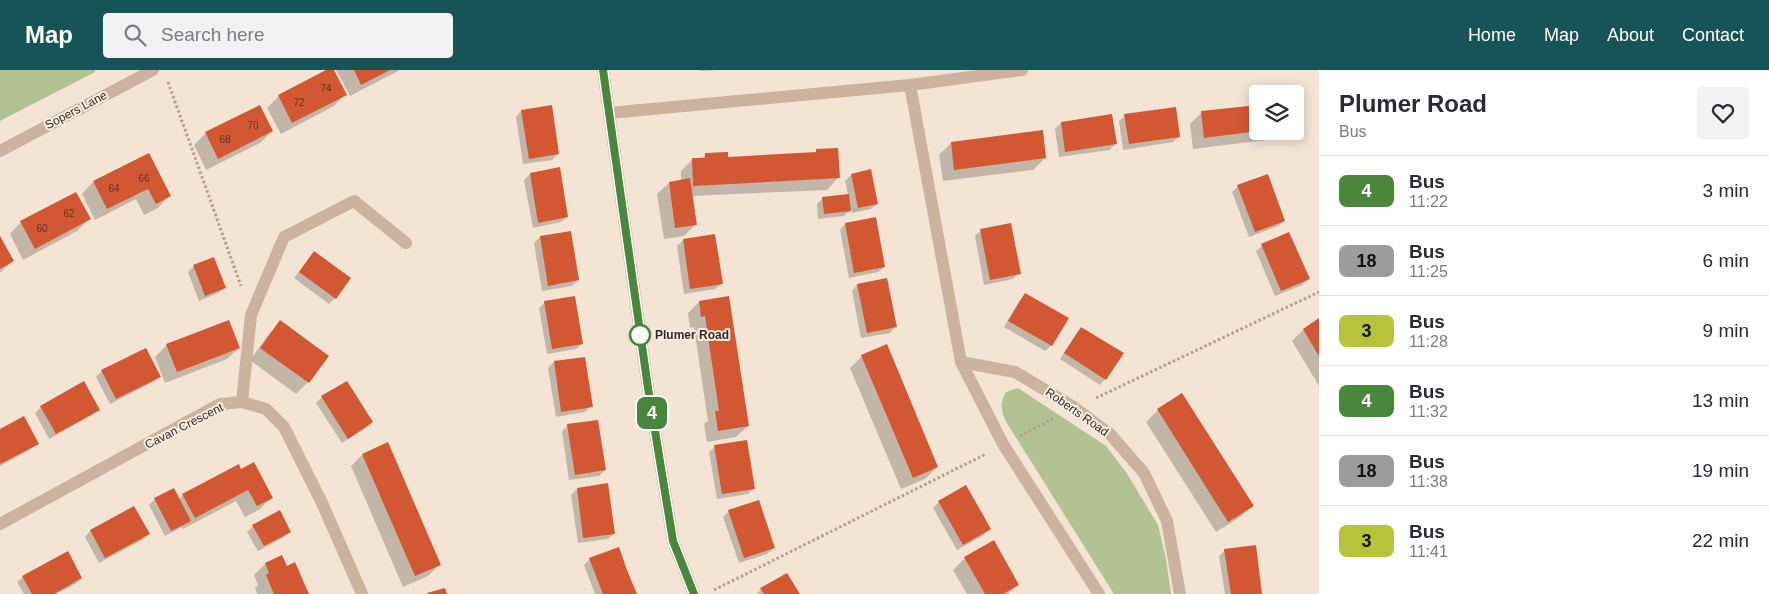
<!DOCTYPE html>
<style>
:root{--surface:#fff;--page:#f2f2f3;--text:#2b2b33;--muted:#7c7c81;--line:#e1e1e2;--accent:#165458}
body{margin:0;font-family:Arial,sans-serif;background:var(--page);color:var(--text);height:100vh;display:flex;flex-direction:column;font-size:19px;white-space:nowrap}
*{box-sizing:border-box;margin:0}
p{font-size:16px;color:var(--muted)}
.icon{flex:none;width:28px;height:28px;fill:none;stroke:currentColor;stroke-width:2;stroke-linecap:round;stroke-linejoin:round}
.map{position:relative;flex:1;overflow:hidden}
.drawer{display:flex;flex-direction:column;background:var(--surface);width:450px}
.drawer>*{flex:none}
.badge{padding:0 10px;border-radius:8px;font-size:18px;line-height:32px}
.tools{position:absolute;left:1249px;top:15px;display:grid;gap:10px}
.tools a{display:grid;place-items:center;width:55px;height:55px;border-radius:5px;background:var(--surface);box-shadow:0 2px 12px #0003;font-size:25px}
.map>.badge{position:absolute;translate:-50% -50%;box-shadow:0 0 0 2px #fff}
.round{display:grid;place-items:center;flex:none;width:52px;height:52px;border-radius:5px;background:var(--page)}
.head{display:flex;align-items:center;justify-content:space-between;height:85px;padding:0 20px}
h1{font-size:24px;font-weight:800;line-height:38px}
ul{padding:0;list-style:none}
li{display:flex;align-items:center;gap:15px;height:70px;padding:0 20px;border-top:1px solid var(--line)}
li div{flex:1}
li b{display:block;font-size:19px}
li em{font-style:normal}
li .badge{min-width:55px;font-weight:700;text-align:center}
header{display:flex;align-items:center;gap:30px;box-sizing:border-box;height:70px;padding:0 25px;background:var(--accent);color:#fff}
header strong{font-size:24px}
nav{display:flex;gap:28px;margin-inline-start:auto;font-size:18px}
.search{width:350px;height:45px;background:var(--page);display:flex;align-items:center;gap:12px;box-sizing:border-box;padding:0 18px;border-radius:5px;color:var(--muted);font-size:19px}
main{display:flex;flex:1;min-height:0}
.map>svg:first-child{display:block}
</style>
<header>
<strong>Map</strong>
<div class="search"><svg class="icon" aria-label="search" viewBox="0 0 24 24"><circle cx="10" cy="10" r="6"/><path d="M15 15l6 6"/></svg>Search here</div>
<nav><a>Home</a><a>Map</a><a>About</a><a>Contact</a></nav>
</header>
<main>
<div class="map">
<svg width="1319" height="524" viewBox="0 0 1319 524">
<rect width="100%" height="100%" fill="#f3e4d4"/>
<path fill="#b3c293" d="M 0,0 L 95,0 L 95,2 L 0,51 Z
M 1018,318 L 1106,376 L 1126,402 L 1158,455 L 1166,489 L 1171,524 L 1114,524 L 1005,350 C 1001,338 1000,333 1006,322 Z"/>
<path fill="#0003" d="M 329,0 L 333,0 L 345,24 L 334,36 L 281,64 L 267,38 L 279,26 Z
M 336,0 L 400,0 L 350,26 Z
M 700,0 L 720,0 L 700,1 Z
M 1295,31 L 1302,55 L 1290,67 L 1193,79 L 1190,54 L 1201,43 L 1258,36 L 1258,61 L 1295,61 Z
M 521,41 L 558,84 L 552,90 L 523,94 L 516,47 Z
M 1111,45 L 1115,74 L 1110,80 L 1059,87 L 1055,59 L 1061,53 Z
M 1125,46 L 1179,67 L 1173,72 L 1123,80 L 1119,51 Z
M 272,61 L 260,73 L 206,100 L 194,75 L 206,63 Z
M 951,73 L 1045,88 L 1033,100 L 943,111 L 939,85 Z
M 817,81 L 838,108 L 827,120 L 691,126 L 695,155 L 684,166 L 664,169 L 657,124 L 669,113 L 681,111 L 681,101 L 692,90 L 701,89 L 706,84 L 727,88 L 814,84 Z
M 148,84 L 169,126 L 158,138 L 144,145 L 136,129 L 95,150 L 82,124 L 93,112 Z
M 870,101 L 877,134 L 871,139 L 852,143 L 851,139 L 844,146 L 818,149 L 817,134 L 823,128 L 848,125 L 845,111 L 851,105 Z
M 530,104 L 567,147 L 561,152 L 533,158 L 524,110 Z
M 1238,116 L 1284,151 L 1278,156 L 1249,167 L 1232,122 Z
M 89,149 L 77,161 L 23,190 L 10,164 L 21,152 Z
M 845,154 L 884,197 L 878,202 L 849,208 L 840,160 Z
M 981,161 L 1019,203 L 1013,209 L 984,215 L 975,166 Z
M 570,162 L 578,210 L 572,216 L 542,221 L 534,173 L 540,167 Z
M 0,168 L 12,191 L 0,203 Z
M 683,170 L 721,214 L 715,219 L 684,224 L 677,176 Z
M 1262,176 L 1308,209 L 1302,215 L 1275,226 L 1256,181 Z
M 314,183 L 335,228 L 329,234 L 294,208 Z
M 194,196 L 224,218 L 218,223 L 199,231 L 188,202 Z
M 857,215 L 895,257 L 890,263 L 861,268 L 852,221 Z
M 1025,225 L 1067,249 L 1051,276 L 1045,281 L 1004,257 L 1019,231 Z
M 728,227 L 748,356 L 736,367 L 707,372 L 704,354 L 708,351 L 694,257 L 690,258 L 688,243 L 699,232 Z
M 545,232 L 582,274 L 576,279 L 547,284 L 539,238 Z
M 1319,250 L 1319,316 L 1292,271 L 1303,260 Z
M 280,252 L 308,312 L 296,324 L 250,290 L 269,264 Z
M 1082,258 L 1105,309 L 1100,315 L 1060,289 L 1076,264 Z
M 167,275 L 239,278 L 227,289 L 165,313 L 155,287 Z
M 862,286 L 937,397 L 925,409 L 901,419 L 850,298 Z
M 554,292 L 591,336 L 585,342 L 556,347 L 548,298 Z
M 102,301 L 159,306 L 153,312 L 110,334 L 96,307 Z
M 322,327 L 372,352 L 366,358 L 342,373 L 316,333 Z
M 41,337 L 98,339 L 92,345 L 49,369 L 35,343 Z
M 1158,340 L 1252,436 L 1240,447 L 1216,462 L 1146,352 Z
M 568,355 L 605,400 L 599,406 L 569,410 L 562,361 Z
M 0,360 L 37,373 L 31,379 L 0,396 Z
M 715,377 L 754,418 L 748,424 L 717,429 L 709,382 Z
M 362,385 L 440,494 L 428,506 L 403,517 L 351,396 Z
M 241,401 L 272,427 L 260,439 L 245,447 L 236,431 L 183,459 L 182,457 L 165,466 L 149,435 L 155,429 L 179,429 L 183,425 Z
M 577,419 L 614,463 L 608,469 L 578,473 L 571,425 Z
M 939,432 L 990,459 L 984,465 L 957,480 L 933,438 Z
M 134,438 L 148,464 L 142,470 L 99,493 L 85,467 L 90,461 Z
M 729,441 L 773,478 L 767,484 L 739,493 L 723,447 Z
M 253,456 L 290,462 L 284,467 L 258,481 L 247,462 Z
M 1225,480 L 1260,524 L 1225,524 L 1219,486 Z
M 281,487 L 286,498 L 308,524 L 257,524 L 255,518 L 258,515 L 254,505 L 265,494 Z
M 965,488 L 1018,514 L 1008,524 L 967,524 L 953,500 Z
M 590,489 L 635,524 L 595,524 L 584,495 Z
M 23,507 L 81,508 L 75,514 L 56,524 L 24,524 L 17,512 Z
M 761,519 L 798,524 L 757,524 Z"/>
<path fill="#d15833" d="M 326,0 L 334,0 L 347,25 L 292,53 L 278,25 Z
M 354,0 L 390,0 L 361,15 Z
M 1300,29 L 1303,56 L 1295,57 L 1295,30 Z
M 260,35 L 273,61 L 218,89 L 205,62 Z
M 552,35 L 559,84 L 529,89 L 521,40 Z
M 1258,35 L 1258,61 L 1204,68 L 1201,41 Z
M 1176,37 L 1180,67 L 1129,74 L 1124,44 Z
M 1112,44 L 1117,74 L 1065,82 L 1061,52 Z
M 1043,60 L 1046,88 L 954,100 L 951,72 Z
M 838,78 L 840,108 L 693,116 L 692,88 L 705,88 L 705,83 L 728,82 L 728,87 L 816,82 L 816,79 Z
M 149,83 L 171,126 L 156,134 L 148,119 L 107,139 L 93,111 Z
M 560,97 L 568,147 L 538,153 L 530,103 Z
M 871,99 L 878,134 L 858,138 L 851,104 Z
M 1268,104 L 1285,151 L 1255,162 L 1237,115 Z
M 690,108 L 697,155 L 675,158 L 669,112 Z
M 76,122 L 91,149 L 35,179 L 20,151 Z
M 849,124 L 851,141 L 824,144 L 822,127 Z
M 876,147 L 885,197 L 854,203 L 845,153 Z
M 1011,153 L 1021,204 L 990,210 L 980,159 Z
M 571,161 L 579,210 L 548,216 L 540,166 Z
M 1289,162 L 1310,209 L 1281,221 L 1261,174 Z
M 715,164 L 723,214 L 690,219 L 683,169 Z
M 0,166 L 14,191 L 0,199 Z
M 314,181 L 351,208 L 336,229 L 299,202 Z
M 214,187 L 226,218 L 205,226 L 193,195 Z
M 887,208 L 897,257 L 867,263 L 857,214 Z
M 1025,223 L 1069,248 L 1052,276 L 1008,251 Z
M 575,226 L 583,274 L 552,279 L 544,231 Z
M 729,226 L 749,356 L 718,361 L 715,341 L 719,341 L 705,246 L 701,247 L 699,231 Z
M 1319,248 L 1319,286 L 1303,259 Z
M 229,250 L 240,278 L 177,302 L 166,274 Z
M 280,250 L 329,286 L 309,313 L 260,278 Z
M 1081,257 L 1124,283 L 1106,310 L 1064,283 Z
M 887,274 L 938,397 L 913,408 L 861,285 Z
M 146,278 L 161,307 L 116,329 L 101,300 Z
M 585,287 L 593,337 L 561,342 L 554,291 Z
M 84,311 L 100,340 L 56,364 L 40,336 Z
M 347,311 L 373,352 L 348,369 L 321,326 Z
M 1182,323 L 1254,436 L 1228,452 L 1157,339 Z
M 24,346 L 39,374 L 0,394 L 0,359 Z
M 598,350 L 606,400 L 575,405 L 567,354 Z
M 747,370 L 755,419 L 722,424 L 714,375 Z
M 388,372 L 441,495 L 415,506 L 362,384 Z
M 254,392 L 273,428 L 257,436 L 248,420 L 195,448 L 182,424 L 239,394 L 241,399 Z
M 608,413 L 615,464 L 583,468 L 577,418 Z
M 966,415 L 991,459 L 963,475 L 938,431 Z
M 174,418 L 191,451 L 171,461 L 154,428 Z
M 759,430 L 775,478 L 744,488 L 728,440 Z
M 134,436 L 150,464 L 105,488 L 90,460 Z
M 280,440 L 291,462 L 264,476 L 252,455 Z
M 994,470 L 1019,515 L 1003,524 L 985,524 L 964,487 Z
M 1256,475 L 1262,524 L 1231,524 L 1224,479 Z
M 619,477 L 627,500 L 637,524 L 603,524 L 589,488 Z
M 68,481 L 82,508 L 54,524 L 32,524 L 22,506 Z
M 282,485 L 287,496 L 295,492 L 309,524 L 274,524 L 266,505 L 269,503 L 265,493 Z
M 787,503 L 800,524 L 764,524 L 760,518 Z
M 445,518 L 447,524 L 427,524 L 427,523 Z"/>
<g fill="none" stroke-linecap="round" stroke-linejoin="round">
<path stroke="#b79d8a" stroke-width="3" stroke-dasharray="2.5 2.5" stroke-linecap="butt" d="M 168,12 L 241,216
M 1096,328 L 1319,222
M 1020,366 L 1054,348
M 714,520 L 986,384"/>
<path stroke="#cbb39f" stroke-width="12" d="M 603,0 L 648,318 L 673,471 L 694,524
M 910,15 L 961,292 L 1003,374 L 1099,524
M 609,43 L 910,15 L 1022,0
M 0,81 L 153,0
M 961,292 L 1015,302 L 1075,338 L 1110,364 L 1144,403 L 1167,451 L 1180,524
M 242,332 L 251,245 L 284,167 L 354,131 L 406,173
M 0,454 L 220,334 L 242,332 L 266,339 L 284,357 L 322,433 L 362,524"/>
</g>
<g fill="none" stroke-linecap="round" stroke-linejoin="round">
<g stroke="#fff" stroke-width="11">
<path id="line" d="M 603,0 L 648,318 L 673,471 L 694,524"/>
</g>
<use href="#line" stroke="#4b863d" stroke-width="8"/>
</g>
<circle fill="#fff" stroke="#4b863d" stroke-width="2.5" cx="640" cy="265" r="10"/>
<g text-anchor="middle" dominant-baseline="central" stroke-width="4" stroke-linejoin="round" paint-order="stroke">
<g font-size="10" fill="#5b3528">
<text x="326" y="18">74</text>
<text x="299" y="32">72</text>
<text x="253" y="55">70</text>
<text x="225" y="69">68</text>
<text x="144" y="108">66</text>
<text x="114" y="118">64</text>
<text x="69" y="143">62</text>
<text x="42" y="158">60</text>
</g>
<g font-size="12" fill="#342924" stroke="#faeee0">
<text transform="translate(76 40) rotate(-28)">Sopers Lane</text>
<text transform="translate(1077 342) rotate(35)">Roberts Road</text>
<text transform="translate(184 356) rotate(-27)">Cavan Crescent</text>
</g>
<g font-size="12" font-weight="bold" fill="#342924" stroke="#faeee0" text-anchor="start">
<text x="655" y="265">Plumer Road</text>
</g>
</g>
</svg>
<div class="tools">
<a><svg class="icon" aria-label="layers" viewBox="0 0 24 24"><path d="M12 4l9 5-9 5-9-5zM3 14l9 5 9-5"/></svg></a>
</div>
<b class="badge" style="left:652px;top:343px;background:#4b863d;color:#fff">4</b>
</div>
<section class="drawer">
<div class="head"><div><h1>Plumer Road</h1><p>Bus</p></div><a class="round"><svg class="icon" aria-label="heart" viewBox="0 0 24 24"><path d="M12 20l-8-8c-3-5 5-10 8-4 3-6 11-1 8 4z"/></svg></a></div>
<ul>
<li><span class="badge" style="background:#4b863d;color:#fff">4</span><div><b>Bus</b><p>11:22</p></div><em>3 min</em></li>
<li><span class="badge" style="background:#9d9c9c;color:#111">18</span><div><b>Bus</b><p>11:25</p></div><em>6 min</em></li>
<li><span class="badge" style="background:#b7c43b;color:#111">3</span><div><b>Bus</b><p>11:28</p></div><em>9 min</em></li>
<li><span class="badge" style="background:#4b863d;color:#fff">4</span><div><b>Bus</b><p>11:32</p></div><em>13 min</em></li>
<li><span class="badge" style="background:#9d9c9c;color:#111">18</span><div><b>Bus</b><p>11:38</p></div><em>19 min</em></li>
<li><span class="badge" style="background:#b7c43b;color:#111">3</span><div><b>Bus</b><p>11:41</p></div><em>22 min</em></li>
</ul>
</section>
</main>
